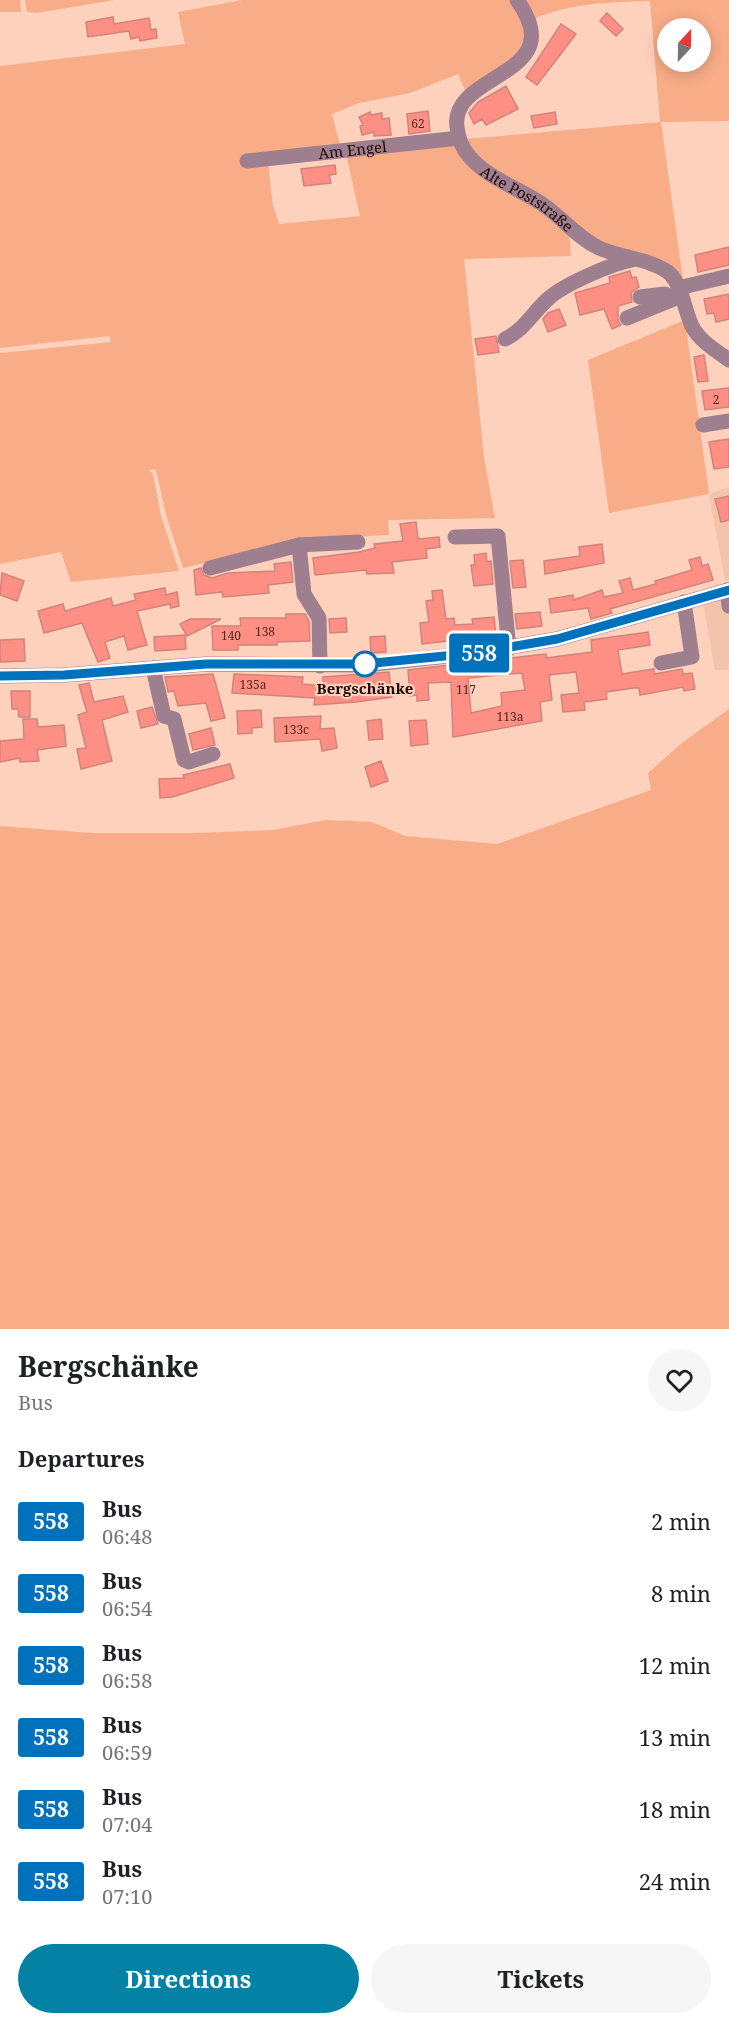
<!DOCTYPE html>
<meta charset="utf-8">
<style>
:root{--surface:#fff;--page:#f6f6f6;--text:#202124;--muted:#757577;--accent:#0382a6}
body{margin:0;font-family:"Noto Serif",serif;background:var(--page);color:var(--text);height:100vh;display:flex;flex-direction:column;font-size:22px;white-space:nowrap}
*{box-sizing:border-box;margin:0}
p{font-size:20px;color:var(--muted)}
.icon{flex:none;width:33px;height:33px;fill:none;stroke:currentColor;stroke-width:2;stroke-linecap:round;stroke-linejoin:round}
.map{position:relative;height:1329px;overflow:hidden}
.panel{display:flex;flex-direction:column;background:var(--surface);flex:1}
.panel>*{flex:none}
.badge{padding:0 12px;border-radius:4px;font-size:21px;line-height:39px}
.needle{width:39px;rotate:22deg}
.buttons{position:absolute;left:657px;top:18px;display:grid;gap:12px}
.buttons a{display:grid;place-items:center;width:54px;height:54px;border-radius:50%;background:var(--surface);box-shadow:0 3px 15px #0003;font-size:30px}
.map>.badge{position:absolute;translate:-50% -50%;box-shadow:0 0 0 3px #fff}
h2{padding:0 18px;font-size:22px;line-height:54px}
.round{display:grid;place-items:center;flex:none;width:63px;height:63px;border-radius:32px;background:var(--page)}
.head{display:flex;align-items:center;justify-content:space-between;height:102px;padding:0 18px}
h1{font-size:28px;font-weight:700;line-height:45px}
.action{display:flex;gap:12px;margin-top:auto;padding:12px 18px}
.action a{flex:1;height:69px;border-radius:36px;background:var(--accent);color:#fff;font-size:24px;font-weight:700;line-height:69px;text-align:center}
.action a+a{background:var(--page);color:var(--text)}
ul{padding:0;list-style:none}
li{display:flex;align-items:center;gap:18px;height:72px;padding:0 18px}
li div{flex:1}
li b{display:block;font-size:22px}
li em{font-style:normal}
li .badge{min-width:66px;font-weight:700;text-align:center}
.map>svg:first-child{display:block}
</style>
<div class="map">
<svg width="729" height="1329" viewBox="0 0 729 1329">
<rect width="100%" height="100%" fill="#fed1bc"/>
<path fill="#f3c3ac" d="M 729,487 L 729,580 L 725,581 L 709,494 Z
M 729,595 L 729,670 L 715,670 L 703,602 Z"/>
<path fill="#f8ad88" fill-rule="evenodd" d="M 0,0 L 20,0 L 21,12 L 0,12 Z
M 25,0 L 114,0 L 37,13 L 27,12 Z
M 242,0 L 515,0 L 525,14 L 526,49 L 467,94 L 458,74 L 410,93 L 359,103 L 332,114 L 341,149 L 268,163 L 273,205 L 279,224 L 360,216 L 346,154 L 453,141 L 569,231 L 571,256 L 464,259 L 484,458 L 495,518 L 388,520 L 389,535 L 299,540 L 183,568 L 166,514 L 157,474 L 155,469 L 149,470 L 153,475 L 161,516 L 179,571 L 71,582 L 61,552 L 0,564 L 0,353 L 111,342 L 110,336 L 0,348 L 0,66 L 185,44 L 178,12 Z
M 521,0 L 729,0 L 729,121 L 661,122 L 683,280 L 596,240 L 476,155 L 466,139 L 660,122 L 650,1 C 609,2 572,3 533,19 ZM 668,28 L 700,28 L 700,62 L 668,62 Z
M 685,320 L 709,494 L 609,513 L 588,360 Z
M 729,709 L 729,1329 L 0,1329 L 0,826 L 92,833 L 193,833 L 273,830 L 326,820 L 372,822 L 405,836 L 497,844 L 651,790 L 648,773 L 682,743 Z"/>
<path fill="#fd8f84" stroke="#d1847c" stroke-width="1.5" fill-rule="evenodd" d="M 607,13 L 623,29 L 616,36 L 600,21 Z
M 113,17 L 114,24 L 149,18 L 151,30 L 156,29 L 157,38 L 140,41 L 139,37 L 131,39 L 129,31 L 88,37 L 86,22 Z
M 561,24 L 576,34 L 537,85 L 526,77 Z
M 506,86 L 518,109 L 486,125 L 482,119 L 474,124 L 469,113 L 478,102 Z
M 428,111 L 430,131 L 409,134 L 407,114 Z
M 370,112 L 371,115 L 382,113 L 382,119 L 389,118 L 391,135 L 374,136 L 374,132 L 362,135 L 360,126 L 363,125 L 359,117 Z
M 555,112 L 557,124 L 534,128 L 531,116 Z
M 335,165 L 336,174 L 329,175 L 331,183 L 304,186 L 301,169 Z
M 729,247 L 729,265 L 698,272 L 695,255 Z
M 630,271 L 632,278 L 636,277 L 639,287 L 631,293 L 632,302 L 618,306 L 618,321 L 621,325 L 612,329 L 604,309 L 580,315 L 575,293 L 610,283 L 609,277 Z
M 729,294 L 729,319 L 716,322 L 714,313 L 707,314 L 704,299 Z
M 559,309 L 566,325 L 548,332 L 543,319 L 548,313 Z
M 496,336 L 499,352 L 478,355 L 475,339 Z
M 704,355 L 708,381 L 698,382 L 694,357 Z
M 729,388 L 729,407 L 705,410 L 702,391 Z
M 729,439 L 729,467 L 714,469 L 709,442 Z
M 729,496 L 729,520 L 721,522 L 715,499 Z
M 416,522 L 418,539 L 439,537 L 440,547 L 426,549 L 427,558 L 392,562 L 394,573 L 367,574 L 366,570 L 315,575 L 313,558 L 359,552 L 375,548 L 374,544 L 403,541 L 400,524 Z
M 602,544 L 604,563 L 545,574 L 544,561 L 580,556 L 579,547 Z
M 486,553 L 487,562 L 491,561 L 493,584 L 474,586 L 471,565 L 475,565 L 474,555 Z
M 700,557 L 702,566 L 708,564 L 713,580 L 610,609 L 612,613 L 591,619 L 588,608 L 551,613 L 549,599 L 573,595 L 574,600 L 602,590 L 604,597 L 623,593 L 619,581 L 630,578 L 633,590 L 656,584 L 655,581 L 692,570 L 689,560 Z
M 523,560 L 526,587 L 513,588 L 510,561 Z
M 291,562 L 293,582 L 268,585 L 269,593 L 223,597 L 222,592 L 196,595 L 194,570 L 201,568 L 204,575 L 212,578 L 228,573 L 275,571 L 274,564 Z
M 2,573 L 24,581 L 17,601 L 0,595 Z
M 165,588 L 166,595 L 177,592 L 179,606 L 171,608 L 170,604 L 137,611 L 147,645 L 128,650 L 124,636 L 105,642 L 110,658 L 98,662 L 82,623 L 44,633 L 38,611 L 63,604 L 65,611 L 111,598 L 113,606 L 136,600 L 134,594 Z
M 442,590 L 446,619 L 454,618 L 455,625 L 473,624 L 472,619 L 494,617 L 496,636 L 457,636 L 457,640 L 422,644 L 420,623 L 429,622 L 426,601 L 433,600 L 432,591 Z
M 540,612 L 542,626 L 517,629 L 515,614 Z
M 286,614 L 305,614 L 309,621 L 310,641 L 277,642 L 277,645 L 238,645 L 238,650 L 213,650 L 212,626 L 241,626 L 240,618 L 286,618 Z
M 346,618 L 347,632 L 330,633 L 329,619 Z
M 190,619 L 221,619 L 187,636 L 180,624 Z
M 648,632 L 650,645 L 618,650 L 622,674 L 654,669 L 654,674 L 682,669 L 683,674 L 692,673 L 695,689 L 684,691 L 683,687 L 640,695 L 639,688 L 634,688 L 606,692 L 607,699 L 584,702 L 585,710 L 563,712 L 561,695 L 579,693 L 576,672 L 549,675 L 552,700 L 540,702 L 542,721 L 453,737 L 451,682 L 428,683 L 429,700 L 417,701 L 417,695 L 410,696 L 408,670 L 500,659 L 546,654 L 546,658 L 592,652 L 591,640 ZM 522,673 L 525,690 L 501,693 L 502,706 L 471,713 L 468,678 Z
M 185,635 L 186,649 L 155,651 L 154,637 Z
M 385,636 L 386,652 L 371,653 L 370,637 Z
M 24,639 L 25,661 L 0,662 L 0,640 Z
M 389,672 L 392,697 L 356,702 L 314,705 L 315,698 L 232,693 L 234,674 L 303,677 L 302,684 L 323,686 L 323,677 Z
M 213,674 L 225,718 L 211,721 L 206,703 L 178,706 L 174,691 L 168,692 L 165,677 Z
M 89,683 L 94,702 L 123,696 L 128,712 L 102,720 L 112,761 L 81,769 L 77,749 L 86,748 L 78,715 L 87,712 L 79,685 Z
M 11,691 L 30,691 L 30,717 L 19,717 L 18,709 L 12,709 Z
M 152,707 L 158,724 L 141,728 L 137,711 Z
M 261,710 L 262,727 L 252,728 L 252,733 L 238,734 L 237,711 Z
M 321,716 L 320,729 L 334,728 L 337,748 L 322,751 L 320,739 L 275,742 L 274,718 Z
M 23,719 L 37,719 L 38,727 L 64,725 L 66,746 L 37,750 L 39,761 L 20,762 L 20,758 L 0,762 L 0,741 L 24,739 Z
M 381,719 L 383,739 L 369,740 L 367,721 Z
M 426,720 L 428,744 L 411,746 L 409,721 Z
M 211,728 L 215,745 L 193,750 L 189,734 Z
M 381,761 L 388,781 L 371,787 L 365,767 Z
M 230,764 L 234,778 L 172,797 L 160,798 L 159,779 L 184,778 L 183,775 Z"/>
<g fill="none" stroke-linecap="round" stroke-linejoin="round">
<g stroke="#9e7f8f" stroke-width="15">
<path id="s1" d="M 517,0 C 573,77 449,72 457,127 C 458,137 462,148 469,156 C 488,179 521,189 545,206 C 563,219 578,238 599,248 C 621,258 647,258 668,272 C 683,285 684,311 693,328 C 701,342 717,351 729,360"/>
<path id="s2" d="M 247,161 L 459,138"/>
<path d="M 678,288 L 729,276"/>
<path d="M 640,297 L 665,294 L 672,298"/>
<path d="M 627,318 L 681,296"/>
<path d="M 505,339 C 524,330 533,312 549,298 C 565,284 611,264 632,260"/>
<path d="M 703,425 L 729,421"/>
<path d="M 455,537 L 498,536 L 509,649"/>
<path d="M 299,545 L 304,594 L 319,618 L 320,666"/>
<path d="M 210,568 L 299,545 L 358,542"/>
<path d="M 727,590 L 729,606"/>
<path d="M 661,663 L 692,657 L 684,602"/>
<path d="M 153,668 L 164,716 L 174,719 L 184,760 L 189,762 L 213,754"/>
<path d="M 0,676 L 64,675 L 206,664 L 365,665 L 475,653 L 557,639 L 729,590"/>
</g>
</g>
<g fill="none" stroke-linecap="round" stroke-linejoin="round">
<g stroke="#fff" stroke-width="14">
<path id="line" d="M 0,676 L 64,675 L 206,664 L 364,664 L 475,653 L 557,639 L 729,590"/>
</g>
<use href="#line" stroke="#0072bc" stroke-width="9"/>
</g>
<circle fill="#fff" stroke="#0072bc" stroke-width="3" cx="365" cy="664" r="12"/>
<g text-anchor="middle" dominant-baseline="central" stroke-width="4.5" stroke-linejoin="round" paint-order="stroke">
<g font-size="12" fill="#562821">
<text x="418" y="123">62</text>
<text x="716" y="399">2</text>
<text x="265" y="631">138</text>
<text x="231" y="635">140</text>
<text x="253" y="684">135a</text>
<text x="466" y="689">117</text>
<text x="510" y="716">113a</text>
<text x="296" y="729">133c</text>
</g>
<g font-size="15" fill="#1e0600" stroke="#fed1bc">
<text stroke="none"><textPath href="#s2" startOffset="106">Am Engel</textPath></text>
<text stroke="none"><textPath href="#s1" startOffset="268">Alte Poststraße</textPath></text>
</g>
<g font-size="15" font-weight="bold" fill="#1e0600" stroke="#fed1bc">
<text x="365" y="688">Bergschänke</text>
</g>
</g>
</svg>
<div class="buttons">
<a><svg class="needle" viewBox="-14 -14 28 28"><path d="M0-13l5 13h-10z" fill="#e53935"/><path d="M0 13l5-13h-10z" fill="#757577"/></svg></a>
</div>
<b class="badge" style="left:479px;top:653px;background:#0072bc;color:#fff">558</b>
</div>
<section class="panel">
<div class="head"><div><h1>Bergschänke</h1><p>Bus</p></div><a class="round"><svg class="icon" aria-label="heart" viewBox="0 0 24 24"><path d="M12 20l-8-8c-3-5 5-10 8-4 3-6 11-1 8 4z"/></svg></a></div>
<h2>Departures</h2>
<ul>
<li><span class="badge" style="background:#0072bc;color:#fff">558</span><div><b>Bus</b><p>06:48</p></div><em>2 min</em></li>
<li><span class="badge" style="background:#0072bc;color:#fff">558</span><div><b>Bus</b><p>06:54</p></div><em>8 min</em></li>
<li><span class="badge" style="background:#0072bc;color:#fff">558</span><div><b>Bus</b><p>06:58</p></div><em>12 min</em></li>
<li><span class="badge" style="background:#0072bc;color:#fff">558</span><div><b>Bus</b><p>06:59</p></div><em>13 min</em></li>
<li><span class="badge" style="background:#0072bc;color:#fff">558</span><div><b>Bus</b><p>07:04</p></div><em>18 min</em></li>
<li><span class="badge" style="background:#0072bc;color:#fff">558</span><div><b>Bus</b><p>07:10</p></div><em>24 min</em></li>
</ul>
<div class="action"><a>Directions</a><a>Tickets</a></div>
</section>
